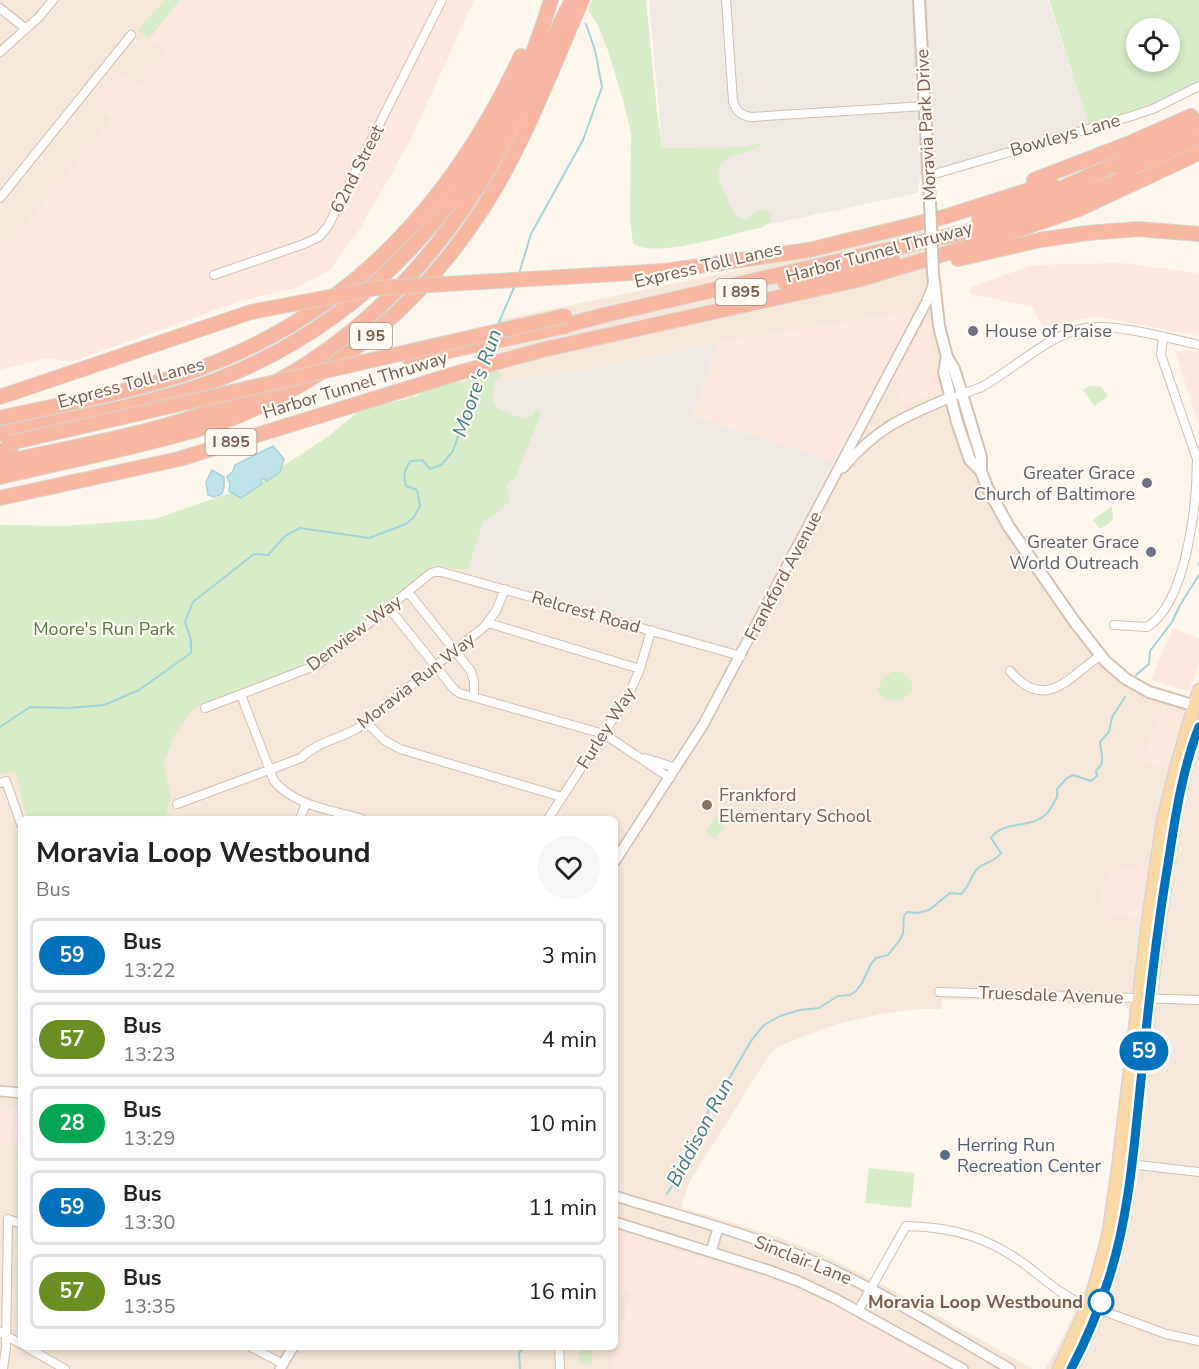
<!DOCTYPE html>
<style>
:root{--surface:#fff;--page:#f6f6f6;--text:#222;--muted:#767676;--line:#e0e0e0}
body{margin:0;font-family:"Nunito Sans",sans-serif;background:var(--page);color:var(--text);height:100vh;display:flex;flex-direction:column;font-size:22px;white-space:nowrap}
*{box-sizing:border-box;margin:0}
p{font-size:20px;color:var(--muted)}
.icon{flex:none;width:33px;height:33px;fill:none;stroke:currentColor;stroke-width:2;stroke-linecap:round;stroke-linejoin:round}
.map{position:relative;flex:1;overflow:hidden}
.sheet{position:absolute;left:18px;top:816px;width:600px;height:534px;display:flex;flex-direction:column;background:var(--surface);border-radius:9px;box-shadow:0 3px 9px #0003}
.sheet>*{flex:none}
.badge{padding:0 12px;border-radius:20px;font-size:21px;line-height:39px}
.tools{position:absolute;left:1126px;top:18px;display:grid;gap:12px}
.tools a{display:grid;place-items:center;width:54px;height:54px;border-radius:50%;background:var(--surface);box-shadow:0 3px 9px #0003;font-size:30px}
.map>.badge{position:absolute;translate:-50% -50%;box-shadow:0 0 0 3px #fff}
.round{display:grid;place-items:center;flex:none;width:63px;height:63px;border-radius:32px;background:var(--page)}
.headline{display:flex;align-items:center;justify-content:space-between;height:102px;padding:0 18px}
h1{font-size:28px;font-weight:700;line-height:45px}
ul{padding:0;list-style:none}
li{display:flex;align-items:center;gap:18px;height:75px;margin:0 12px 9px;padding:0 6px;border:3px solid var(--line);border-radius:9px}
li div{flex:1}
li b{display:block;font-size:22px}
li em{font-style:normal}
li .badge{min-width:66px;font-weight:700;text-align:center}
.map>svg:first-child{display:block}
</style>
<div class="map">
<svg width="1199" height="1369" viewBox="0 0 1199 1369">
<rect width="100%" height="100%" fill="#fdf6ec"/>
<path fill="#f5e8da" fill-rule="evenodd" d="M 0,0 L 180,0 L 167,53 L 138,87 L 95,104 L 113,119 L 14,240 L 5,245 L 0,241 Z
M 922,228 L 933,273 L 957,422 L 987,487 L 1054,591 L 1126,679 L 1199,707 L 1199,1369 L 1045,1369 L 1063,1337 L 1087,1284 L 1096,1256 L 1109,1184 L 1129,1016 L 1128,1009 L 1125,1006 L 942,999 L 941,1009 L 917,1009 L 881,1014 L 837,1024 L 779,1046 L 769,1055 L 690,1181 L 681,1207 L 779,1237 L 820,1253 L 891,1289 L 1033,1369 L 943,1369 L 845,1312 L 788,1287 L 615,1231 L 615,819 L 21,819 L 21,1106 L 10,1107 L 8,1141 L 21,1143 L 21,1347 L 615,1347 L 615,1288 L 632,1293 L 612,1369 L 0,1369 L 0,775 L 205,704 L 308,665 L 319,658 L 430,570 L 480,363 L 500,320 L 772,263 ZM 916,311 L 733,648 L 495,382 L 575,372 L 718,343 Z"/>
<path fill="#fde8e0" d="M 180,0 L 474,0 L 409,143 L 361,227 L 330,270 L 295,288 L 238,302 L 71,362 L 47,358 L 0,370 L 0,241 L 5,244 L 10,237 L 14,240 L 112,120 L 95,104 L 121,73 L 138,86 L 166,53 L 149,39 Z
M 1121,263 L 1199,273 L 1199,336 L 1099,317 L 1079,319 L 1046,333 L 1032,307 L 971,294 L 970,287 L 1033,265 Z
M 916,311 L 834,461 L 693,416 L 718,343 Z
M 928,319 L 940,392 L 905,405 L 890,384 Z
M 1175,351 L 1199,351 L 1199,426 Z
M 1173,628 L 1199,638 L 1199,663 L 1190,689 L 1188,691 L 1151,680 Z
M 1164,709 L 1179,713 L 1182,717 L 1167,771 L 1141,759 Z
M 1135,869 L 1148,873 L 1142,918 L 1112,916 L 1106,913 L 1100,901 L 1101,887 L 1111,871 Z
M 21,1106 L 21,1143 L 8,1142 L 10,1107 Z
M 615,1231 L 788,1287 L 845,1312 L 943,1369 L 612,1369 L 632,1293 L 615,1288 Z"/>
<path fill="#efe9e4" d="M 649,0 L 1048,0 L 1089,125 L 920,175 L 918,193 L 671,245 Z
M 718,343 L 693,416 L 834,461 L 733,648 L 468,570 L 483,522 L 506,505 L 506,486 L 516,476 L 524,459 L 533,415 L 524,419 L 498,409 L 492,400 L 495,382 L 575,372 Z"/>
<path fill="#d8ecc9" fill-rule="evenodd" d="M 165,0 L 180,0 L 149,39 L 138,30 Z
M 592,0 L 646,0 L 657,112 L 662,146 L 666,148 L 748,147 L 760,143 L 763,144 C 750,156 711,154 719,179 C 723,192 730,203 735,215 L 739,218 L 748,220 L 756,211 L 767,210 L 771,216 L 770,222 L 760,228 C 733,233 654,260 633,243 L 630,221 L 631,133 L 623,100 L 607,48 L 596,22 L 588,10 Z
M 1049,0 L 1199,0 L 1199,82 L 1156,104 L 1089,125 ZM 1137,28 L 1170,28 L 1170,62 L 1137,62 Z
M 497,369 L 501,375 L 495,382 L 492,400 L 498,409 L 524,419 L 533,415 L 536,408 L 541,414 L 516,476 L 506,486 L 510,499 L 506,505 L 483,522 L 468,570 L 432,565 L 430,570 L 319,658 L 308,665 L 192,709 L 175,734 L 164,762 L 171,800 L 165,819 L 27,819 L 15,770 L 0,775 L 0,525 L 63,526 L 155,519 L 233,492 L 274,472 L 329,436 L 375,397 L 393,402 L 408,399 L 410,396 L 416,397 L 422,391 L 455,379 L 460,382 L 465,381 L 469,376 Z
M 1089,386 L 1101,387 L 1108,396 L 1094,406 L 1083,390 Z
M 1112,506 L 1113,520 L 1100,529 L 1093,520 Z
M 895,671 C 904,672 912,678 913,688 C 906,704 886,705 877,690 L 884,676 Z
M 715,817 L 726,824 L 715,839 L 705,831 Z
M 869,1168 L 915,1173 L 911,1208 L 865,1203 Z
M 580,1347 L 594,1347 L 591,1364 L 578,1363 Z"/>
<path fill="#bfe3e8" stroke="#a5d3da" stroke-width="1.5" d="M 273,446 L 284,459 L 280,472 L 267,481 L 263,478 L 260,480 L 262,484 L 241,498 L 229,491 L 230,484 L 227,477 L 233,471 L 235,465 Z
M 212,470 L 224,477 L 224,487 L 222,494 L 214,497 L 208,495 L 206,482 Z"/>
<g fill="none" stroke-linecap="round" stroke-linejoin="round">
<path stroke="#a5d3da" stroke-width="2" d="M 519,274 L 531,234 L 583,140 L 602,87 L 595,50 L 586,24
M 497,327 L 515,285
M 481,362 L 487,348
M 1199,563 L 1199,565
M 1136,675 L 1149,664 L 1150,651 L 1172,622 L 1180,605 L 1199,575
M 0,727 L 30,707 L 68,708 L 104,705 L 139,690 L 191,653 L 191,640 L 185,622 L 193,602 L 254,554 L 268,555 L 285,536 L 300,528 L 369,538 L 406,524 L 414,517 L 420,506 L 417,490 L 406,486 C 403,476 404,469 411,461 L 422,460 L 430,469 L 441,465 L 453,451 L 462,425 L 474,402 L 478,373
M 667,1194 L 680,1173 L 686,1156 L 697,1142 L 700,1130 L 715,1096 L 730,1077 L 751,1041 L 764,1025 L 780,1016 L 800,1010 L 819,1008 L 838,996 L 850,995 L 856,991 L 862,983 L 871,964 L 876,958 L 888,955 L 899,941 L 903,934 L 904,916 L 907,912 L 918,913 L 929,910 L 950,893 L 961,894 C 970,886 970,877 977,869 C 984,862 994,863 1001,853 L 991,838 C 1003,820 1032,829 1046,814 C 1049,812 1050,809 1052,806 C 1056,799 1058,798 1057,789 L 1067,778 L 1073,775 L 1091,781 L 1097,776 L 1096,770 C 1106,764 1101,753 1100,742 L 1109,732 L 1112,717 L 1125,697
M 520,1369 L 519,1353 L 524,1347"/>
<g stroke="#d1beb0" stroke-width="10">
<path id="minor" d="M 726,0 L 733,101 C 736,111 741,116 752,117 L 925,106
M 0,8 L 26,29
M 0,52 L 39,17 L 53,0
M 928,176 L 1132,116 L 1153,109 L 1199,86
M 0,198 L 131,35
M 214,275 L 304,244 L 319,237 L 328,226 L 442,0
M 959,395 C 967,392 977,390 985,385 C 1015,368 1050,334 1085,328 C 1116,323 1167,338 1199,345
M 408,592 L 471,671 L 474,682 L 474,696
M 389,608 L 453,688 L 459,693 L 604,734 L 670,778
M 488,623 L 640,669
M 1114,625 L 1147,627 C 1187,603 1197,502 1197,459 L 1161,355 L 1163,337
M 1010,671 C 1045,713 1069,677 1101,655
M 241,695 L 274,781 C 295,806 332,810 362,819
M 205,708 L 317,665 L 431,573 L 438,571 L 741,656
M 366,722 L 384,740 L 400,749 L 562,797
M 645,758 L 676,768
M 0,783 L 6,781 L 21,824
M 177,804 L 301,758 C 317,742 339,739 358,728 L 484,627 L 496,611 L 505,589
M 300,819 L 306,803
M 548,819 L 629,694 L 640,669 L 651,630
M 939,992 L 1199,1000
M 1129,1164 L 1199,1172
M 1098,1309 L 1166,1334 L 1199,1341
M 858,1311 L 906,1226 C 953,1227 988,1237 1027,1266 C 1046,1281 1065,1298 1088,1306
M 0,1332 L 21,1344
M 26,1347 L 65,1369
M 251,1347 L 283,1364
M 559,1347 L 560,1369
M 3,1369 L 6,1347 L 8,1219 L 21,1224"/>
</g>
<g stroke="#d1beb0" stroke-width="12">
<path id="tertiary" d="M 843,468 C 877,427 904,417 951,397
M 615,861 L 703,725 L 927,301 L 934,283
M 0,1091 L 21,1093
M 615,1196 C 683,1217 753,1235 818,1263 C 885,1293 947,1333 1010,1369
M 615,1222 L 768,1270 L 798,1281 L 834,1298 L 963,1369
M 711,1252 L 718,1228
M 280,1369 L 293,1347"/>
</g>
<g stroke="#d6c0b0" stroke-width="14">
<path id="secondary" d="M 919,0 L 930,202
M 933,273 L 939,326 L 947,357 L 954,369 L 962,394 L 981,457 L 981,471 L 987,487 L 1009,527 L 1074,621 L 1105,661 L 1126,679 L 1149,692 L 1199,707
M 947,357 L 944,372 L 957,422 L 970,460 L 981,471"/>
</g>
<g stroke="#dad1cd" stroke-width="15">
<path id="primary" d="M 1059,1369 L 1091,1300 L 1109,1234 L 1119,1162 L 1150,908 L 1163,822 L 1177,765 L 1199,690
M 1071,1369 C 1086,1341 1098,1312 1108,1281 C 1129,1217 1134,1143 1141,1075 C 1149,1005 1157,934 1168,864 C 1175,818 1182,770 1199,726"/>
</g>
<g stroke="#dad1cd" stroke-width="16">
<path id="motorway" d="M 1131,152 L 1139,151 L 1199,121
M 1123,172 L 1199,137
M 1034,180 L 1130,143 L 1191,116
M 979,219 L 1057,190 L 1135,156 L 1139,151
M 958,259 L 1040,240 L 1087,233 L 1138,229 L 1199,234
M 665,271 L 809,250 L 944,217 L 1051,183
M 785,283 L 893,261
M 559,327 L 605,315 L 969,231 L 1031,213 L 1128,177
M 410,359 L 566,326
M 0,397 L 251,312
M 0,418 C 65,403 135,392 198,369 C 352,313 453,202 521,56
M 0,434 C 70,418 143,407 211,382 C 382,318 499,173 551,0
M 0,451 L 11,449
M 0,463 C 75,446 153,434 225,406 C 341,360 430,270 492,163 C 521,111 545,53 572,0
M 0,477 C 50,465 100,455 150,442 C 178,435 207,428 233,418 C 339,375 424,301 485,205 C 525,142 552,68 582,0
M 0,498 L 179,459 L 458,373 L 542,350 L 857,280 L 964,248 L 1079,209 L 1199,153"/>
</g>
<use href="#minor" stroke="#fff" stroke-width="8"/>
<use href="#tertiary" stroke="#fff" stroke-width="9"/>
<use href="#secondary" stroke="#fff" stroke-width="10"/>
<use href="#primary" stroke="#fbd9a5" stroke-width="12"/>
<use href="#motorway" stroke="#f7b7a3" stroke-width="14"/>
<g stroke="#d6c0b0" stroke-width="14" stroke-linecap="butt">
<path id="secondary-bridge" d="M 930,202 L 933,273"/>
</g>
<g stroke="#dad1cd" stroke-width="16" stroke-linecap="butt">
<path id="motorway-bridge" d="M 251,312 L 377,288 L 665,271
M 9,443 L 565,316"/>
</g>
<use href="#secondary-bridge" stroke="#fff" stroke-width="10"/>
<use href="#motorway-bridge" stroke="#f7b7a3" stroke-width="14"/>
</g>
<g fill="none" stroke-linecap="round" stroke-linejoin="round">
<g stroke="#fff" stroke-width="14">
<path id="line" d="M 1071,1369 C 1086,1341 1098,1312 1108,1281 C 1129,1218 1134,1146 1141,1080 C 1148,1008 1156,935 1168,864 C 1175,818 1182,770 1199,727"/>
</g>
<use href="#line" stroke="#0072bc" stroke-width="9"/>
</g>
<g fill="#6b7280" stroke="#fffaf3" stroke-width="2">
<circle cx="973" cy="331" r="6"/>
<circle cx="1147" cy="483" r="6"/>
<circle cx="1151" cy="552" r="6"/>
</g>
<circle fill="#8d6e63" stroke="#fffaf3" stroke-width="2" cx="707" cy="805" r="6"/>
<circle fill="#5c6f8a" stroke="#fffaf3" stroke-width="2" cx="945" cy="1155" r="6"/>
<circle fill="#fff" stroke="#0072bc" stroke-width="3" cx="1101" cy="1302" r="12"/>
<g text-anchor="middle" dominant-baseline="central" stroke-width="4.5" stroke-linejoin="round" paint-order="stroke">
<g fill="#fffaf3" stroke="#a28b7f" stroke-width="1.5">
<rect x="715.5" y="279" width="51" height="26" rx="4.5"/>
<rect x="350" y="323" width="42" height="26" rx="4.5"/>
<rect x="205.5" y="429" width="51" height="26" rx="4.5"/>
</g>
<g font-size="16" font-weight="bold" fill="#7a5c4d">
<text x="741" y="292">I 895</text>
<text x="371" y="336">I 95</text>
<text x="231" y="442">I 895</text>
</g>
<g font-size="18" fill="#7a5c4d" stroke="#fffaf3">
<text transform="translate(926 125) rotate(-93)">Moravia Park Drive</text>
<text transform="translate(1065 135) rotate(-16)">Bowleys Lane</text>
<text transform="translate(357 169) rotate(-63)">62nd Street</text>
<text transform="translate(879 252) rotate(-15)">Harbor Tunnel Thruway</text>
<text transform="translate(708 265) rotate(-13)">Express Toll Lanes</text>
<text transform="translate(131 383) rotate(-15)">Express Toll Lanes</text>
<text transform="translate(355 385) rotate(-17)">Harbor Tunnel Thruway</text>
<text transform="translate(783 576) rotate(-62)">Frankford Avenue</text>
<text transform="translate(586 612) rotate(16)">Relcrest Road</text>
<text transform="translate(354 633) rotate(-37)">Denview Way</text>
<text transform="translate(416 681) rotate(-38)">Moravia Run Way</text>
<text transform="translate(606 728) rotate(-58)">Furley Way</text>
<text transform="translate(1051 995) rotate(2)">Truesdale Avenue</text>
<text transform="translate(803 1260) rotate(22)">Sinclair Lane</text>
</g>
<g font-size="18" fill="#5b616d" stroke="#fffaf3" text-anchor="end">
<text x="985" y="331" text-anchor="start">House of Praise</text>
<text x="1135" y="473">Greater Grace<tspan x="1135" dy="21">Church of Baltimore</tspan></text>
<text x="1139" y="542">Greater Grace<tspan x="1139" dy="21">World Outreach</tspan></text>
</g>
<g font-size="18" fill="#537a41" stroke="#fffaf3">
<text x="104" y="629">Moore's Run Park</text>
</g>
<g font-size="18" fill="#785e54" stroke="#fffaf3" text-anchor="start">
<text x="719" y="795">Frankford<tspan x="719" dy="21">Elementary School</tspan></text>
</g>
<g font-size="18" fill="#4e5e75" stroke="#fffaf3" text-anchor="start">
<text x="957" y="1145">Herring Run<tspan x="957" dy="21">Recreation Center</tspan></text>
</g>
<g font-size="18" font-weight="bold" fill="#7a5c4d" stroke="#fffaf3" text-anchor="end">
<text x="1083" y="1302">Moravia Loop Westbound</text>
</g>
<g font-size="20" font-style="italic" fill="#437c86" stroke="#fffaf3">
<text transform="translate(477 383) rotate(-71)">Moore's Run</text>
<text transform="translate(700 1132) rotate(-62)">Biddison Run</text>
</g>
</g>
</svg>
<div class="tools">
<a><svg class="icon" aria-label="locate" viewBox="0 0 24 24"><circle cx="12" cy="12" r="6"/><path d="M12 2v4M12 18v4M2 12h4M18 12h4"/></svg></a>
</div>
<b class="badge" style="left:1144px;top:1051px;background:#0072bc;color:#fff">59</b>
<section class="sheet">
<div class="headline"><div><h1>Moravia Loop Westbound</h1><p>Bus</p></div><a class="round"><svg class="icon" aria-label="heart" viewBox="0 0 24 24"><path d="M12 20l-8-8c-3-5 5-10 8-4 3-6 11-1 8 4z"/></svg></a></div>
<ul>
<li><span class="badge" style="background:#0072bc;color:#fff">59</span><div><b>Bus</b><p>13:22</p></div><em>3 min</em></li>
<li><span class="badge" style="background:#6b8e23;color:#fff">57</span><div><b>Bus</b><p>13:23</p></div><em>4 min</em></li>
<li><span class="badge" style="background:#00a651;color:#fff">28</span><div><b>Bus</b><p>13:29</p></div><em>10 min</em></li>
<li><span class="badge" style="background:#0072bc;color:#fff">59</span><div><b>Bus</b><p>13:30</p></div><em>11 min</em></li>
<li><span class="badge" style="background:#6b8e23;color:#fff">57</span><div><b>Bus</b><p>13:35</p></div><em>16 min</em></li>
</ul>
</section>
</div>
